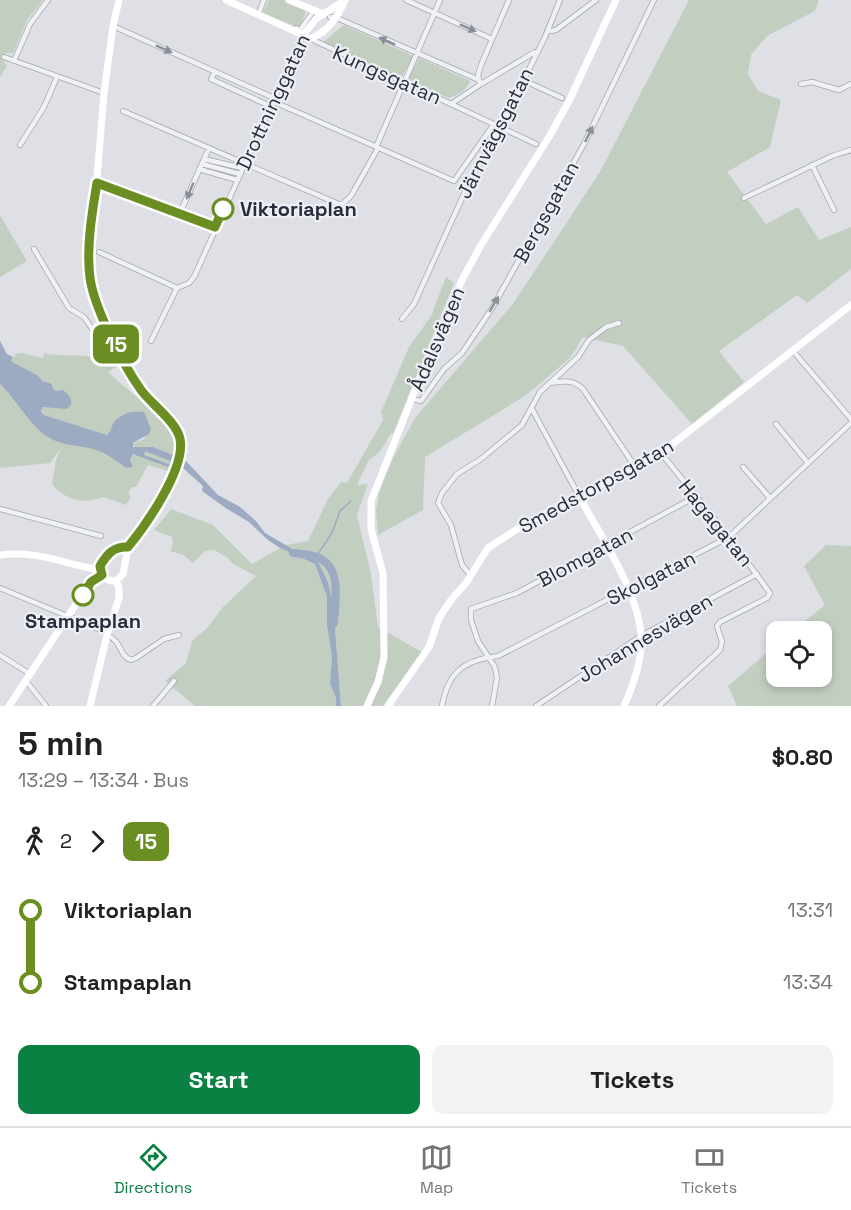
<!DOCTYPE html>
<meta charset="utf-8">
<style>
:root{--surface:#fff;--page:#f2f2f2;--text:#202124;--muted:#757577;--line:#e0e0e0;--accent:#0b8043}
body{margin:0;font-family:"Space Grotesk",sans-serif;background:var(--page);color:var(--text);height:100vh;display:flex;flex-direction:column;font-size:22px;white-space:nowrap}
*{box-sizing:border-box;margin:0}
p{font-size:20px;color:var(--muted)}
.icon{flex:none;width:33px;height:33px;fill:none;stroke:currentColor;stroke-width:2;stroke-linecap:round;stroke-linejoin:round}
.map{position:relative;height:706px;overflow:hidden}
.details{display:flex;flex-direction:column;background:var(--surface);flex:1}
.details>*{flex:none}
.badge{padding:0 12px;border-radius:9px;font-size:21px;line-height:39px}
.controls{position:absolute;left:766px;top:621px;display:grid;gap:12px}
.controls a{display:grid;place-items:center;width:66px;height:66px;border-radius:12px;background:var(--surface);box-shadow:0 3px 9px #0003;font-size:30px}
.map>.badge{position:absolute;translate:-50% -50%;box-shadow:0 0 0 3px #fff}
.legs{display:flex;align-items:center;gap:9px;height:66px;padding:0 18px;font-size:20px}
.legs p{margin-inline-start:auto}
.head{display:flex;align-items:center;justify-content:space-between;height:102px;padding:0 18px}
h1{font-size:33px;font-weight:600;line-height:45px}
.cta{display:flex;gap:12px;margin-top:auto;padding:12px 18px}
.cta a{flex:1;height:69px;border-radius:12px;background:var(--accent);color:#fff;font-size:24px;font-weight:600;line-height:69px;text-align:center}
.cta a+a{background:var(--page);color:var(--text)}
ul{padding:0 18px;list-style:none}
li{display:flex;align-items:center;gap:21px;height:72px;font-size:22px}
li i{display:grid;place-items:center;width:9px;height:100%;margin:0 8px;background:currentColor}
li i::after{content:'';width:15px;height:15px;margin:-8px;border:4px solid;border-radius:50%;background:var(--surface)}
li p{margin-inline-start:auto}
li:first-child i{background:linear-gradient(#0000 50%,currentColor 0)}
li:last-child i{background:linear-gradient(currentColor 50%,#0000 0)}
.tabs{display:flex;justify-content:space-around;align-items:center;height:84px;border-top:2px solid var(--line);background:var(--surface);font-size:16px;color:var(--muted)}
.tabs a{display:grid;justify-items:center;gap:3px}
.tabs .on{color:var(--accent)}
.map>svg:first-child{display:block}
</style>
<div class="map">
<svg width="851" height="706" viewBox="0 0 851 706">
<rect width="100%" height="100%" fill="#dee0e6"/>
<path fill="#c2cfc0" d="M 0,0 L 43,0 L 27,20 L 13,53 L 6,53 L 3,60 L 7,66 L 0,77 Z
M 269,0 L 284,0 L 307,10 L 299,28 L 263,13 Z
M 689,0 L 819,0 L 815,11 L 767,36 L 751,55 L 748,74 L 758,91 L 781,100 L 770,147 L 727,172 L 766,224 L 798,207 L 819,240 L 851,227 L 851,269 L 807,303 L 797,295 L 719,351 L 744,382 L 692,424 L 623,346 L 583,337 L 570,358 L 525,396 L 425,457 L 423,510 L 378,535 L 376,511 L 379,493 L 393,458 L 415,418 L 512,305 L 558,236 L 601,170 Z
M 344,25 L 413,56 L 401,78 L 322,43 Z
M 419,58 L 470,81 C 466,91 459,94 449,98 L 407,81 Z
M 0,215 L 27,261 L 0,277 Z
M 446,277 L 454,283 L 393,433 L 391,433 L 380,452 L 369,460 L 357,485 L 368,484 L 357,515 L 371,574 L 378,627 L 422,652 L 383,706 L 341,706 L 333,603 L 328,582 L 316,558 L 303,555 L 286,545 L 308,541 L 328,499 L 341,482 L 347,483 L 383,420 L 381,412 L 409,347 L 431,316 Z
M 22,353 L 43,358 L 44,353 C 62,358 108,351 118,366 L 108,372 C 124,387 172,424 175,444 C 176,453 171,463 168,471 L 148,465 L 136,487 L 132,487 L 128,494 L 131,497 L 126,505 L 103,497 C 85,505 64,500 52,484 L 56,460 L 61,448 L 50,463 L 0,468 L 0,384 L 13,397 L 36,427 L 94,449 L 118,461 L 126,468 L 132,467 L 130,460 L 133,454 L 148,447 L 137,448 L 132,444 L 144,439 L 151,429 L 144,413 L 113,426 L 112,431 L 107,435 L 44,415 L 41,408 L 49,406 L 63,390 L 56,391 L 53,389 L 52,384 C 45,382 17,366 11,361 L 16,354 Z
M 171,509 L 213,525 L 252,564 L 280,548 L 315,564 L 327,597 L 327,625 L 332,657 L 330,684 L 336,698 L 336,706 L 195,706 L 165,681 L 186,663 L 192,641 L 207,628 L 223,607 L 256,576 L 233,564 L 228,558 L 214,550 L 205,551 L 193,563 L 183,555 L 170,551 L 173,545 L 172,537 L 154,530 Z
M 826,545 L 851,546 L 851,706 L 737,706 L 728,686 L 777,644 L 777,676 L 822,676 L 822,632 L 792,631 L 825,605 L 804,566 Z"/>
<path fill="#9caac2" d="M 0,341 L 7,354 L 13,357 L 11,361 L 14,363 L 37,375 L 43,381 L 52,384 L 53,389 L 56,391 L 63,390 C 69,395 72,398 71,405 L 66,409 L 43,407 L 41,411 L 44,415 L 107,435 C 112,430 111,426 115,421 C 122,413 135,410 144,412 L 151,429 L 149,434 L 133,443 L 133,447 L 153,447 L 185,460 L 218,495 L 240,507 L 256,521 L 265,533 L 303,555 L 316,558 L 328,582 L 333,603 L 341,706 L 336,706 L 336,698 L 330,684 L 332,657 L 327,625 L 327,597 L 315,564 L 280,548 L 268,540 L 249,522 L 227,509 L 202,491 L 203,486 L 183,468 L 181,470 L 169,466 L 172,457 L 170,461 L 145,451 L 144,455 L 169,464 L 168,467 L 133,454 L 130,460 L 133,467 L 126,468 C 117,461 104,452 93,449 C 78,445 62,446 48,437 C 31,427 16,399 0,384 Z"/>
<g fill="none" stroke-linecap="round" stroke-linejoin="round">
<path stroke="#9caac2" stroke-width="1.5" d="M 316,557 L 332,533 L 340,511 L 351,501"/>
<path stroke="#9caac2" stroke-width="8" d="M 293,553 C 302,554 313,554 321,559 C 342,570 335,604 334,623"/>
<g stroke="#a4a7af" stroke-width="6">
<path id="street" d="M 406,0 L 492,39
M 258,15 L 264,0
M 330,17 L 337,18 L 479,80 L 481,84 L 535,52
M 113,26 L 274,98
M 296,28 L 300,30 L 312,13
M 548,30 L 551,31 L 556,30 L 596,0
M 311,39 L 451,104 L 481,84
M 4,57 L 104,93
M 14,61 L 30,24 L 48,0
M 215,72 L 211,79 L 270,106
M 479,80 L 478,75 L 481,65 L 509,0
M 523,80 L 562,98
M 801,84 L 812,82 L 839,90 L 851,84
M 272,101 L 454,181 L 494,124
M 451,104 L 536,144
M 123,111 L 341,205 L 351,196 L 378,148
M 20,145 L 44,107 L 57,77
M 376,147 L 440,0
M 204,159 L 242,168
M 202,164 L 240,174
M 812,165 L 834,210
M 199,169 L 237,180
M 97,183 L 215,227
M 744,198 L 832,156 L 851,150
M 180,213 L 209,148
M 34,249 L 69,308 L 84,317 L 110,355 L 116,358 L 122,355
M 99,252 L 177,288
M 402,319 L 414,304 L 469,183 L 503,122 L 545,37 L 560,0
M 151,341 L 177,288 L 189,283 L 194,277 L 303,35
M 793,351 L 851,419
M 549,383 C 563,381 572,379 583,389 L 636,468
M 412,399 L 421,401 L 444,369 L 462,353 L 491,310 L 584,144 L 654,0
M 532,409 L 579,496
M 776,424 L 808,463
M 743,467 L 770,498
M 0,509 L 101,536
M 471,576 L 462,565 L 451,525 L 438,503 L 442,493 L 457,474 L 481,459 L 522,425 L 540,392 L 578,357 L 589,340 L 606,327 L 619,323
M 0,588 L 101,630
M 107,635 C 123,642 118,655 131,660 L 136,658 L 164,639 L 179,635
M 0,655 L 30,674
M 26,681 L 46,706
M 153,706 L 174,681
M 442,706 C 448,672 464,660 498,656 L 729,537 L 851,423
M 492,706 L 497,678 L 495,667 L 478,641 L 471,620 L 471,609 L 517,593 L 695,497
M 536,706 L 641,636 L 757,574
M 659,706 L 720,650 L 722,642 L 717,626 L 720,622 L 767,598 L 770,593 L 729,537 L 661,453"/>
</g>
<use href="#street" stroke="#f0f1f4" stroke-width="4.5"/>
<path stroke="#fff" stroke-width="7" d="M 226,0 L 303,35 L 310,39 C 329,31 337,18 345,0
M 289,0 L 323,14
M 303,35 L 316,19 L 342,2
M 579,496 C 600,535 638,591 641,635 C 643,659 634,684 624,706
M 0,555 C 39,550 63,564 100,570
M 116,581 L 123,574 L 128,547 L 168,486 L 178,459 L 181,443 L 175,427 L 142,392 L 128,368 L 99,309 L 90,277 L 89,250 L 97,178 L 104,93 L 113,26 L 119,0
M 116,581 C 107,582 100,576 100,566 L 113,549 L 128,547
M 9,706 L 88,586 L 102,575
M 90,706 L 107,635 L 119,598 L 119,588 L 116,581
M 367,706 L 378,682 L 384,657 L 383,573 L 371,529 L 371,501 L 416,388 L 462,280 L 481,245 L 549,137 L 569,101 L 616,0
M 388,706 L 429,647 L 439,618 L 451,600 L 466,583 L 488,548 L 522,526 L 661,453 L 851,305"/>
</g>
<defs><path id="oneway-solid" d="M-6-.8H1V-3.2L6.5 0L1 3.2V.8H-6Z" transform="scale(1.5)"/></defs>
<g fill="#8c8f98">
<use href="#oneway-solid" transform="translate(468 28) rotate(24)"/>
<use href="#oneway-solid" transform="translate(387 41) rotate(-156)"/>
<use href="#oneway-solid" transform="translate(164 49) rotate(24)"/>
<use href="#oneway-solid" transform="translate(589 134) rotate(-64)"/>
<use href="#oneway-solid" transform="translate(190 191) rotate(113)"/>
<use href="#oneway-solid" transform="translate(494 304) rotate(-60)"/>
</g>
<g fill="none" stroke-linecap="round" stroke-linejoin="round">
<g stroke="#fff" stroke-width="14">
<path id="line-1" d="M 83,595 L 91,582 L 102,575 L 100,566 C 107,554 114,546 128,547 C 146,525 186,468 180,439 C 177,422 151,404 141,390 C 123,365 94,307 90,278 C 86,248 92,213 97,183 L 215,227 L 223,209"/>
</g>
<use href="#line-1" stroke="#6b8e23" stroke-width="9"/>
</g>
<g fill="#fff" stroke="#6b8e23" stroke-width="3">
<circle cx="223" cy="209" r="10"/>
<circle cx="83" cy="595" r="10"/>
</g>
<g text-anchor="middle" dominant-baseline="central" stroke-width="4.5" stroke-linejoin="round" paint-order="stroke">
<g font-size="20" fill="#292d3b" stroke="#edeff4">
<text transform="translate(387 75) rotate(24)">Kungsgatan</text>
<text transform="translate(273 102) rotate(-65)">Drottninggatan</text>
<text transform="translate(495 133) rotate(-63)">Järnvägsgatan</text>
<text transform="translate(546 212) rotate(-61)">Bergsgatan</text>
<text transform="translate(437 339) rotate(-67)">Ådalsvägen</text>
<text transform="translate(596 486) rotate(-29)">Smedstorpsgatan</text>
<text transform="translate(716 523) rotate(51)">Hagagatan</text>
<text transform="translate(585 557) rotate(-28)">Blomgatan</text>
<text transform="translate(651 578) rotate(-27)">Skolgatan</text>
<text transform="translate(645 638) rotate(-31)">Johannesvägen</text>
</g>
<g font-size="20" font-weight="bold" fill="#292d3b" stroke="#edeff4" text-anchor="start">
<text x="240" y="209">Viktoriaplan</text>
<text x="83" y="621" text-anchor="middle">Stampaplan</text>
</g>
</g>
</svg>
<div class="controls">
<a><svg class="icon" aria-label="locate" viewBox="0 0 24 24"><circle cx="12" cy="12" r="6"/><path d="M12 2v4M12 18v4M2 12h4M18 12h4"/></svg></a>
</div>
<b class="badge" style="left:116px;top:344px;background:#6b8e23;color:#fff">15</b>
</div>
<section class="details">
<div class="head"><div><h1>5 min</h1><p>13:29 – 13:34 · Bus</p></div><b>$0.80</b></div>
<div class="legs"><svg class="icon" aria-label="walk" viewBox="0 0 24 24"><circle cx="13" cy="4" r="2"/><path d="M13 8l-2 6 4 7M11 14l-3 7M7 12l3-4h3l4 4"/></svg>2<svg class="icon" aria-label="forward" viewBox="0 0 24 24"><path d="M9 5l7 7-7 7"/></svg><b class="badge" style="background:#6b8e23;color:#fff">15</b></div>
<ul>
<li><i style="color:#6b8e23"></i><b>Viktoriaplan</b><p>13:31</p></li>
<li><i style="color:#6b8e23"></i><b>Stampaplan</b><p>13:34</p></li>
</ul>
<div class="cta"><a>Start</a><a>Tickets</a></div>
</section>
<nav class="tabs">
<a class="on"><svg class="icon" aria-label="directions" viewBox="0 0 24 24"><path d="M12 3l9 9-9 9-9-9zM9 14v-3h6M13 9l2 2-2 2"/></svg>Directions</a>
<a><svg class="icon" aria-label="map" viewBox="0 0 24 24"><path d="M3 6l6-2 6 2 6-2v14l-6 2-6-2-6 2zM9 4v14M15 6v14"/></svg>Map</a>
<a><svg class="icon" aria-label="tickets" viewBox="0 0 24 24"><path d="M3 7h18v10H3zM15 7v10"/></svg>Tickets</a>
</nav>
